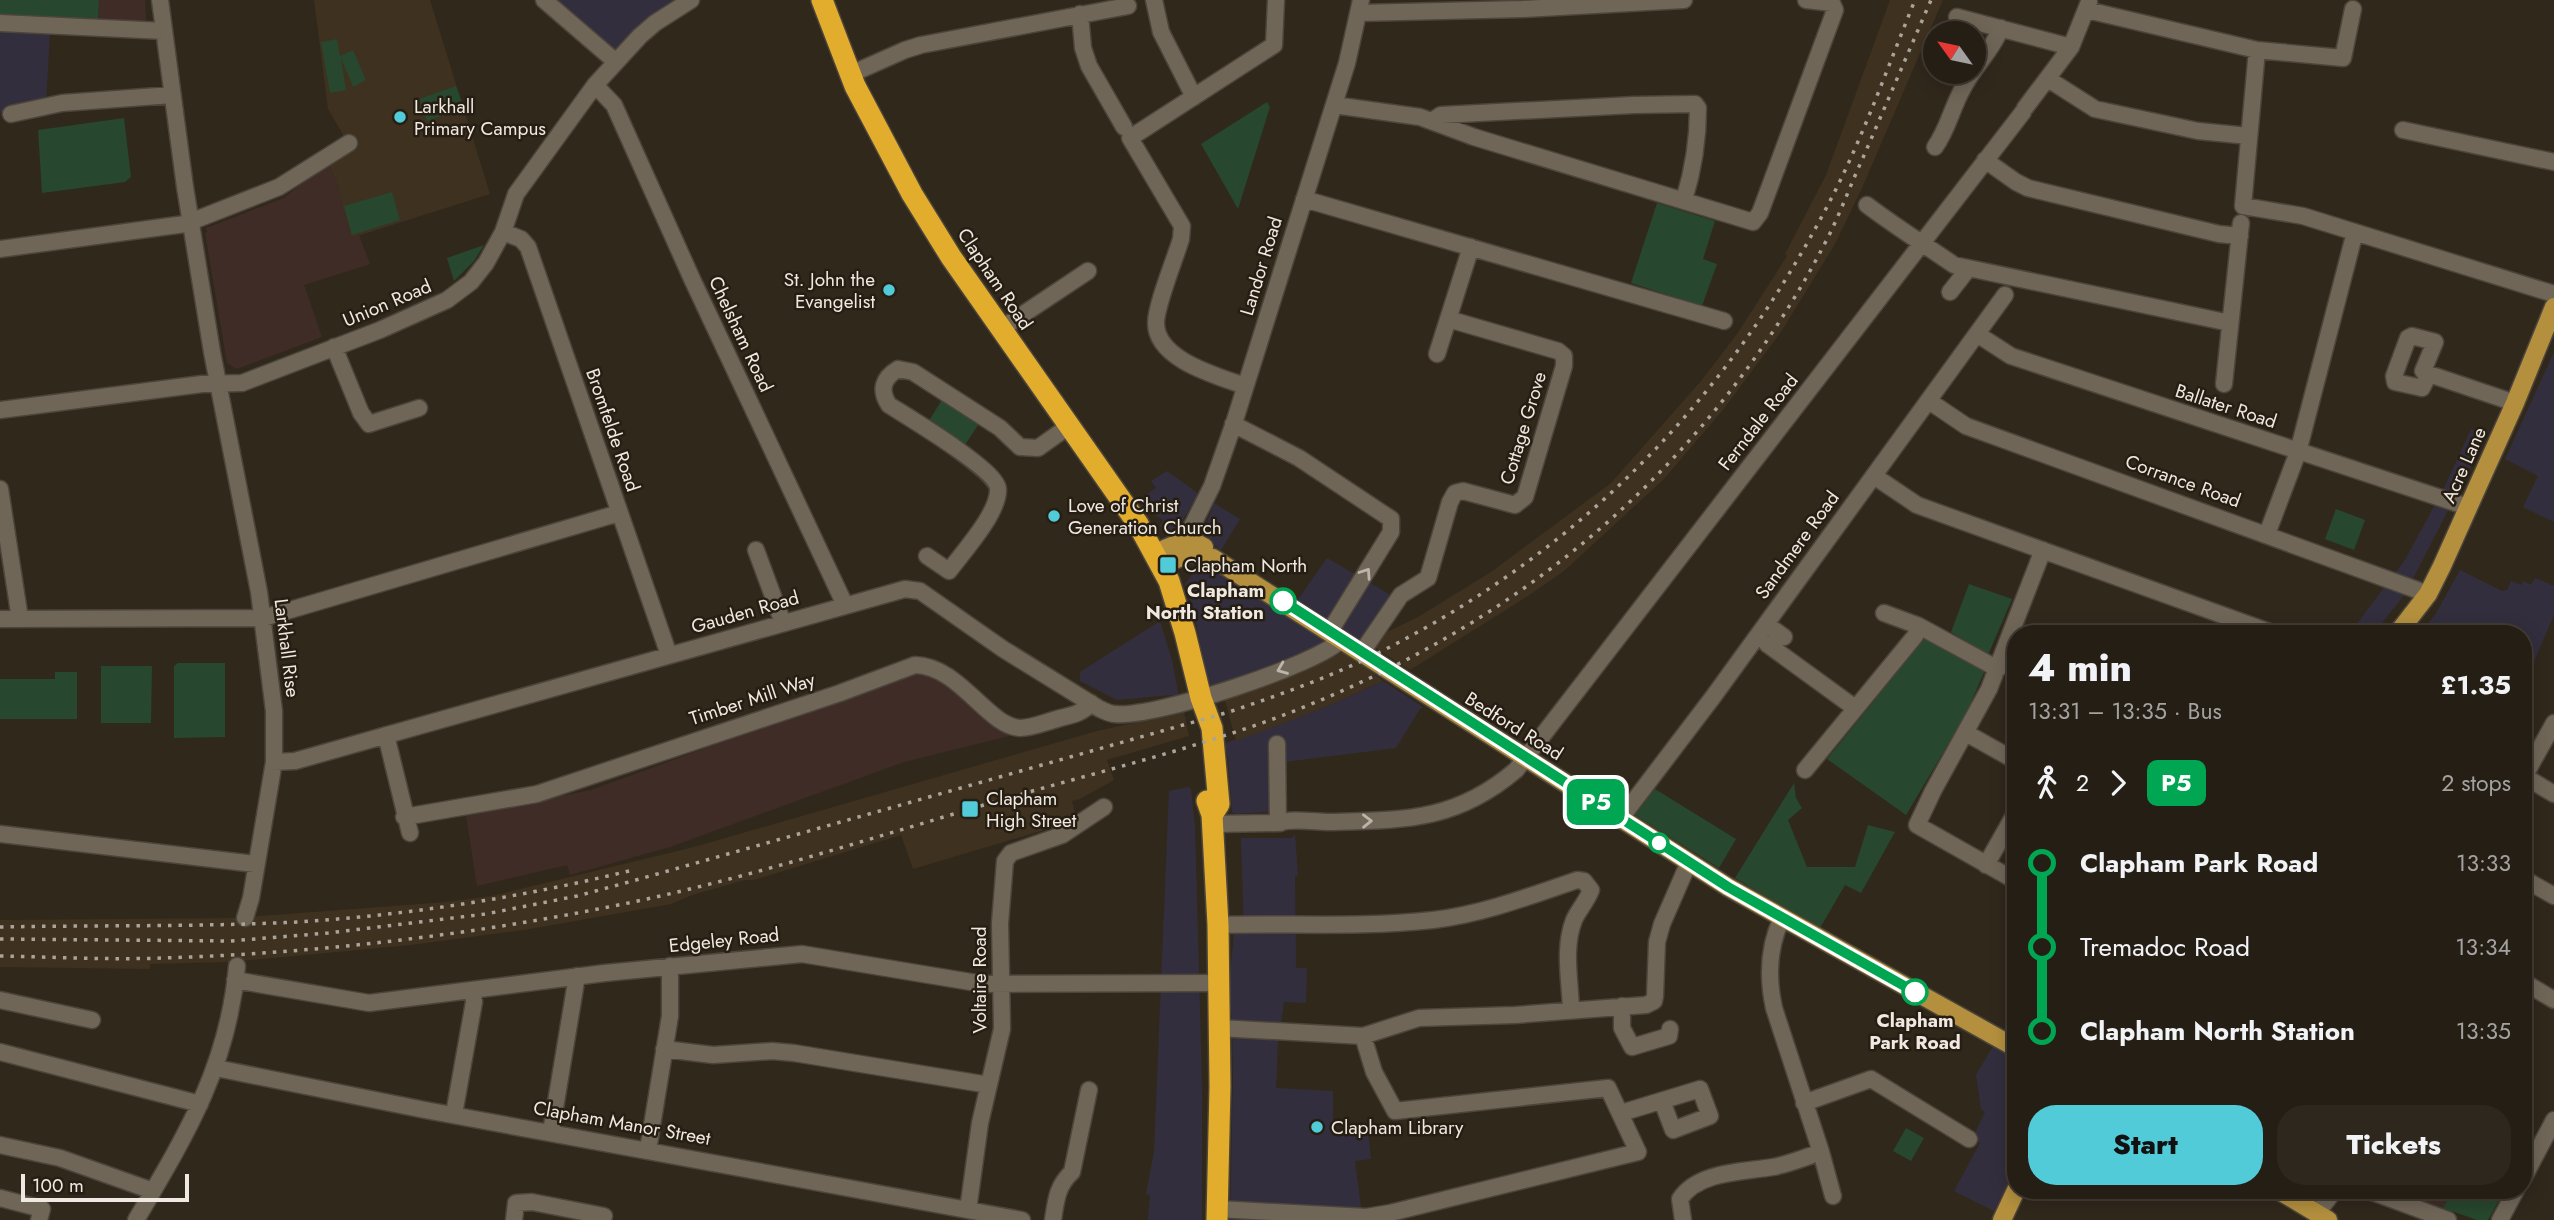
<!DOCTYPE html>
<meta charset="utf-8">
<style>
:root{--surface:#251e15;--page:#2d271e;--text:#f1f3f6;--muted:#a3a2a0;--line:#423c34;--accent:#52cbd8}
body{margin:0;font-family:Jost,sans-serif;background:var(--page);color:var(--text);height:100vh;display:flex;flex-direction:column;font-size:26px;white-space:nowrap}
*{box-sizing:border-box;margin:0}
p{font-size:23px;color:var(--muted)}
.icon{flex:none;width:38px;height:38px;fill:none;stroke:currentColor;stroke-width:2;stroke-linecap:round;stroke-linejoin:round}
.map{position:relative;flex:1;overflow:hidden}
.panel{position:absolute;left:2007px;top:625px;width:525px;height:574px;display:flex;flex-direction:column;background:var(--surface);border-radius:28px;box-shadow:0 4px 18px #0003,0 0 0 2px var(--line)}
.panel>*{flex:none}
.badge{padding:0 14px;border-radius:10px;font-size:24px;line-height:46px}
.needle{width:46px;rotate:303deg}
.controls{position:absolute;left:1923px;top:21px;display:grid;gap:14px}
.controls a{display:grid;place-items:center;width:63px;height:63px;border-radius:50%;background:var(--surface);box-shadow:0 4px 18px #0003,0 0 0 2px var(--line);font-size:35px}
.scale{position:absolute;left:21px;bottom:18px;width:168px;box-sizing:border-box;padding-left:7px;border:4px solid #efe9e1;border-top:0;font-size:19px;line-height:24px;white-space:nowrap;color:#efe9e1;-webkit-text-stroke:5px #271e13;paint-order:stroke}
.map>.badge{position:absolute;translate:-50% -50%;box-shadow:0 0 0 4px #fff}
.legs{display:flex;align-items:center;gap:10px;height:77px;padding:0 21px;font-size:23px}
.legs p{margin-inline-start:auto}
.headline{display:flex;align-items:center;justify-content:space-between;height:119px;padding:0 21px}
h1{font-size:38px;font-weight:800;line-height:52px}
.cta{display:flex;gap:14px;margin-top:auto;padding:14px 21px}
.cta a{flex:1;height:80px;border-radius:28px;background:var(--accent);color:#111;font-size:28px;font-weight:800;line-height:80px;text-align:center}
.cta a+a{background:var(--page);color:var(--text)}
ul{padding:0 21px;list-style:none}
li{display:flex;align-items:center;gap:24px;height:84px;font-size:26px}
li i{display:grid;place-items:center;width:10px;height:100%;margin:0 9px;background:currentColor}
li i::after{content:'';width:18px;height:18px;margin:-9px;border:5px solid;border-radius:50%;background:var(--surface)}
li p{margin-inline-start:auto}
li:first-child i{background:linear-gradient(#0000 50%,currentColor 0)}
li:last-child i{background:linear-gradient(currentColor 50%,#0000 0)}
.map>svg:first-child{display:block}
</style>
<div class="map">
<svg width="2554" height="1220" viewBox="0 0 2554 1220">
<rect width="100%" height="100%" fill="#31281c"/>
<path fill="#332e3e" d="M 547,0 L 682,0 L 645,22 L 617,49 L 605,48 Z
M 0,29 L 50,34 L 46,102 L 0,113 Z
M 2554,352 L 2554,522 L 2523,507 L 2538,476 L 2505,459 Z
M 2471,429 L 2486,437 L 2405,594 L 2374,633 L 2349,634 L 2405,560 L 2444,488 Z
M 1167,471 L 1199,494 L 1178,527 L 1173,528 L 1169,532 L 1160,526 L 1163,520 L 1141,506 L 1144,496 L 1156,488 L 1151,481 Z
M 1214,503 L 1240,519 L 1221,550 L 1202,535 Z
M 1327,558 L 1394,597 L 1367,636 L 1358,642 L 1324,647 L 1216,687 L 1208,683 L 1194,612 L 1185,584 L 1202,561 L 1287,615 Z
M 2460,570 L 2502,591 L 2507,590 L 2511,581 L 2521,585 L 2523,581 L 2531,585 L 2535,578 L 2554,586 L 2554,615 L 2524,685 L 2524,634 L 2420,633 L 2435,615 Z
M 1160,621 L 1172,660 L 1179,697 L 1171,695 L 1117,700 L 1080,681 L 1080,672 Z
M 1383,681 L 1423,707 L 1420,709 L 1396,748 L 1276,763 L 1277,811 L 1236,814 L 1232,812 L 1228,756 L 1223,744 L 1326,707 Z
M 1188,787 L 1191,789 L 1195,826 L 1199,972 L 1202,1087 L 1202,1220 L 1148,1220 L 1150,1195 L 1146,1194 L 1154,1152 L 1169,791 Z
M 1295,834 L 1298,875 L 1295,876 L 1296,968 L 1307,968 L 1306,1003 L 1284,1002 L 1278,1043 L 1276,1088 L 1333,1091 L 1333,1136 L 1354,1136 L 1368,1131 L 1371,1159 L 1355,1161 L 1361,1207 L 1347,1207 L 1347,1220 L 1230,1220 L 1233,1080 L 1232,1018 L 1229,987 L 1234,934 L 1244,934 L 1241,838 L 1292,838 Z
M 1995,1043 L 2016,1054 L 2016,1167 L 1994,1211 L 1954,1191 L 1980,1143 L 1972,1139 L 1985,1112 L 1981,1109 L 1976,1075 Z"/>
<path fill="#3f2c27" d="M 99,0 L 145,0 L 146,22 L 98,22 Z
M 328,162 L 337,184 L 351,238 L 359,235 L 370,264 L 304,285 L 322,337 L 237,369 L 227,363 L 205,233 L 207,232 L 206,228 L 284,198 Z
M 921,672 L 941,679 L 1013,735 L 904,762 L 670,847 L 570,875 L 567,865 L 477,886 L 466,815 L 591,790 L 905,675 Z
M 2393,1190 L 2453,1190 L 2443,1208 Z"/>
<path fill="#3e311f" d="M 314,0 L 430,0 L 490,194 L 351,238 L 337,184 L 328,162 L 352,150 L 328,109 Z
M 1890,0 L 1943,0 L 1862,188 L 1835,244 L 1781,332 L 1722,411 L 1663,480 L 1564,571 L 1528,596 L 1410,670 L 1374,647 L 1381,635 L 1418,617 L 1491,572 L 1611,483 L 1701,381 L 1737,334 L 1787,256 L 1785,254 L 1826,175 Z
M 1347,651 L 1383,681 L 1326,707 L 1236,741 L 1224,697 Z
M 1184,712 L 1189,736 L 1107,760 L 1114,780 L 1080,799 L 1072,801 L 1076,816 L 1051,828 L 913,869 L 901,835 L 754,880 L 745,880 L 692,895 L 671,904 L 524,930 L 411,945 L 229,962 L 150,964 L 150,969 L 0,967 L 0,920 L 235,918 L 446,902 L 492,896 L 694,847 L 1097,731 Z"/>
<path fill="#27472e" d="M 0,0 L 99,0 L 98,22 L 0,16 Z
M 337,39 L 340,56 L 353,50 L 366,80 L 353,87 L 341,58 L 346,90 L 330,93 L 321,42 Z
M 456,86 L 464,108 L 427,121 L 419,99 Z
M 1267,102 L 1270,107 L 1238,209 L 1201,144 Z
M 124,118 L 131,177 L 125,182 L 42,193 L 38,130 Z
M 392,192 L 400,220 L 352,235 L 344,206 Z
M 1657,203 L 1715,221 L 1703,259 L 1717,264 L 1702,306 L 1631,283 Z
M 484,245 L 474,261 L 454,281 L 447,258 Z
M 943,398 L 980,422 L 963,448 L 927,424 Z
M 2336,509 L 2365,520 L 2354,550 L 2325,539 Z
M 1969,584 L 2012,599 L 1988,655 L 1951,632 Z
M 1926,637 L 1985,670 L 1966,714 L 1906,815 L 1827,759 Z
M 178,663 L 225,663 L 225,737 L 174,738 L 174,666 Z
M 101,666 L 152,666 L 151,723 L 101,723 Z
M 55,672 L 77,672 L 77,719 L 0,719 L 0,679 L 55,679 Z
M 1794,783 L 1796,798 L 1802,808 L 1788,820 L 1807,867 L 1855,867 L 1868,825 L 1895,832 L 1861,893 L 1845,885 L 1820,928 L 1735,878 Z
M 1655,789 L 1736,839 L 1719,868 L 1635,815 Z
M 1906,1128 L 1924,1138 L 1911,1161 L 1893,1151 Z
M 2453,1190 L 2497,1190 L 2503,1193 L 2488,1220 L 2477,1220 L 2443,1208 Z"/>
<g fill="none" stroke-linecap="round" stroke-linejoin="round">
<g stroke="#4c453b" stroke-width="19">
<path id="minor" d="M 160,0 L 185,187 L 212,352 L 259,592 L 274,711 L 274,762 L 251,898 L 245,918
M 544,0 L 616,62
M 1154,0 L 1161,32 L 1194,97
M 2087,10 L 2257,50 L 2343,58 L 2353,9
M 1359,13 L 1523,9 L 1684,0
M 1080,14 L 1083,48 L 1089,66 L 1124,127
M 1957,17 L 2071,47
M 0,23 L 164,31
M 2257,50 L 2243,206 L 2303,216 L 2554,294
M 851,74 L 905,50 L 921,45 L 1128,6
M 2048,79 L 2095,109 L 2198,131 L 2249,136
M 595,85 L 614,105 L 692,279 L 845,605
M 1334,105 L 1420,117 L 1474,137 L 1753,222 L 1760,213 L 1835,10 L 1832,3 L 1806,0
M 2025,108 L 2071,47 L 2089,2
M 11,114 L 62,103 L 172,95
M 1432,121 L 1441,115 L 1634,105 L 1695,104 L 1698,108 C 1698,139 1693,171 1684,200
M 2403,130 L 2554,162
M 1935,147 C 1948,129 1952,107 1963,88 C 1974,66 1992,51 2001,28
M 1985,160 L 2016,182 L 2028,188 L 2219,234 L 2240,236
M 1304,199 L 1724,321
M 1867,205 C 1896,227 1925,245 1954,265 L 2230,323
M 503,232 L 521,239 L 528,247 L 669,655
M 0,249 L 185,224 L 279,187 L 349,143
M 1950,292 L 1968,269
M 1001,329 L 1088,271
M 1977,334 L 2011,356 L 2468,507
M 2412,336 L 2435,342 L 2423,371 L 2429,374 L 2422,388 L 2395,382 L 2394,376 L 2408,338 Z
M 334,347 L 361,413 L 369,424 L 419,408
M 1437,354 L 1471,247
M 2429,374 L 2515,403
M 2224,384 L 2241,223
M 1245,386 C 1218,376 1156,360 1156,323 C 1156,305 1175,259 1181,239 L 1182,226 L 1130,138 L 1274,45 L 1276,0
M 1929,401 L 1966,426 L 2428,594
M 0,410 L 202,384 L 242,383 L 380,330 L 447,300 L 471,282 L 486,263 L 503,232 L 516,194 L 595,85 L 640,36 L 655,23 L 691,0
M 1233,424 L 1299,458 L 1391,519 L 1391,532 L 1330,631
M 1874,476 L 1917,505 L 2275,634
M 0,489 L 20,619
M 2267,534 L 2298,452 L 2355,232
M 1189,541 L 1192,526 L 1212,486 L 1234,423 L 1347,63 L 1361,0
M 756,550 L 783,623
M 927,556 L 949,571 C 963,552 999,513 998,489 C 997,470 908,417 889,405 C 879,390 883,378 898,369 L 913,372 L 1000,428 L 1020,447 L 1038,448 L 1069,426
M 0,619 L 263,618 L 619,513
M 1766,624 L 1784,637
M 1919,626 L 1998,669
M 1767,644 L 1855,708
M 1362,652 L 1401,595 L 1428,578 L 1450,502 L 1455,493 L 1463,491 L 1515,505 L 1525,497 L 1564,366 L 1564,356 L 1558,351 L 1448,319
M 1966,733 L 2016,761
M 386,735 L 410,833
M 1277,744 L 1278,823
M 274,762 L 295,761 L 905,589 L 920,591 L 1003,649 L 1100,709 C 1105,711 1109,714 1115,714 C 1151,719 1318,665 1342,639
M 1805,770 L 1915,636 L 1919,626 L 1884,613
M 2524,776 L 2554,794
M 2524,777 L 2554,723
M 404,817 L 537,794 L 840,693 L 915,665 C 960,666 987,726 1020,728 C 1032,728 1046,722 1057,719 C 1071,715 1082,714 1091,703
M 1621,818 L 1713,697 L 2005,295
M 1213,824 L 1280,823 C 1290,818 1315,822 1328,822 C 1403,820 1455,822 1516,770 L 2023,112
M 0,834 L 255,864
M 1986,865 L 2016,812
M 2524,879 L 2554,896
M 2016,881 L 1917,825 L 1933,791 L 1989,689 L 2043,550
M 1218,925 C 1289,923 1362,928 1433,920 C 1483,914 1530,896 1577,880 L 1584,881 L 1591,890 C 1587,901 1579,909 1574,920 C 1563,948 1570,980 1571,1009
M 235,980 L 369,1003 L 605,973 L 802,954 L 983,984 L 1219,983
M 2524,982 L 2554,1000
M 0,1000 L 92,1020
M 1622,1006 L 1622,1028 L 1632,1047 L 1669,1036 L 1670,1029
M 1219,1028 L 1363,1036 L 1419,1018 L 1515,1015 L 1646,1005 L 1654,1001 L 1655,996 L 1657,942 L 1662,924 L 1689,862
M 664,1049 L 713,1055 L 772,1051 L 794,1053 L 989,1085
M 0,1052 L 200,1104
M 216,1068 L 425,1110 L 1022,1220
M 1804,1103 L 1871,1079 L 1969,1139
M 1621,1113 L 1700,1089 L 1710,1116 L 1673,1130 L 1662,1101
M 454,1114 L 474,1002 L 473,990
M 551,1132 L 577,976
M 0,1145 L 60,1158 L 153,1191
M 648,1150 L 670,1016 L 670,966
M 1821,1152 L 1833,1196
M 2524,1177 L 2554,1120
M 2367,1190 L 2448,1220
M 0,1198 L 42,1209 L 39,1220
M 1218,1209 L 1366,1217 L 1390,1213 L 1638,1152 L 1608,1088 L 1395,1111 L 1374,1072 L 1363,1036
M 968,1210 L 980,1123 L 1002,1029 L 1000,923 L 1005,861 L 1011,853 L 1062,835 L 1104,807
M 2317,1213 L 2335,1190
M 136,1220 C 186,1135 228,1067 237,966
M 514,1220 L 516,1203 L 532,1202 L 604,1216
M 1053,1220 C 1056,1200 1057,1186 1072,1172 L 1089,1090
M 1683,1220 L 1680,1199 C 1698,1171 1744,1172 1773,1167 C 1789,1164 1806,1157 1821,1152 L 1774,1008 C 1767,976 1768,947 1782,918
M 2500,1220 L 2516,1190"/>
</g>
<g stroke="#4c453b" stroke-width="21">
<path id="major" d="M 1154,554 C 1171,546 1187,536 1204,547
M 1161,566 L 1190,553 L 1213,558 L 1728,887 L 2016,1048
M 2397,634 L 2428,594 L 2442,566 L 2515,403 L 2554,307
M 2278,1190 L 2328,1220
M 2002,1220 L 2016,1190"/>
</g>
<g stroke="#4c453b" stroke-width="24">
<path id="highway" d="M 822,0 L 855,86 L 912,194 L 951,257 L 1138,524 L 1169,581 L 1185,633 L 1201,698 L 1212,728 L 1219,804 L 1212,815
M 1207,801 L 1212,815 L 1218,925 L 1220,1086 L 1217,1220"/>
</g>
<use href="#minor" stroke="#706658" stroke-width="16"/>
<use href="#major" stroke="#b4903e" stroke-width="18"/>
<use href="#highway" stroke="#e2ac2d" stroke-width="21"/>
<path stroke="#aba49a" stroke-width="3.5" stroke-dasharray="3.5 7" stroke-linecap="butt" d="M 0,927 C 99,925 198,927 297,922 C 410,915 523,897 633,870
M 0,939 L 230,941 L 328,933 L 486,914 L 577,896 L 629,882 L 1229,712 C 1282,694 1336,675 1386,649 C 1585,547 1729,397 1831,199 C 1864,135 1888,66 1915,0
M 0,956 C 54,957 109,960 163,958 C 324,953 489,933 647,899 C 764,873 879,836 994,802 C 1083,776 1174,754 1262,723 C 1412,669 1550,586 1661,471 C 1725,405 1782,326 1824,245 C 1839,217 1849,188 1862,160 C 1885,107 1908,53 1931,0"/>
</g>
<defs><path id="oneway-chevron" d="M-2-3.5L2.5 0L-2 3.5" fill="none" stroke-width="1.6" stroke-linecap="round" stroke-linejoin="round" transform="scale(1.75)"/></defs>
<g stroke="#bcb5aa">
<use href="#oneway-chevron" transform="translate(1366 573) rotate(-56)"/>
<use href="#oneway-chevron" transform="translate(1282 669) rotate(158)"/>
<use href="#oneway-chevron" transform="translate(1367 821) rotate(-1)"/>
</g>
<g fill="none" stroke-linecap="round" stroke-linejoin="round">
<g stroke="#fff" stroke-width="16">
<path id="line-1" d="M 1283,601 L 1728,887 L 1915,992"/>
</g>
<use href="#line-1" stroke="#00a651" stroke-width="10"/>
</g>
<g fill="#52cbd8" stroke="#271e13" stroke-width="2.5">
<circle cx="400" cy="117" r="7"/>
<circle cx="889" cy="290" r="7"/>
<circle cx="1054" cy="516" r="7"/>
<rect x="1159" y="556" width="18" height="18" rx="3.5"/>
<rect x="961" y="800" width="18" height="18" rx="3.5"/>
<circle cx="1317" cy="1127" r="7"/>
</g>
<g fill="#fff" stroke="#00a651" stroke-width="3.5">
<circle cx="1283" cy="601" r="12"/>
<circle cx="1659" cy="843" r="9"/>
<circle cx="1915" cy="992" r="12"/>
</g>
<g text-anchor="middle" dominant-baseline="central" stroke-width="5" stroke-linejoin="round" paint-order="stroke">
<g font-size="19" fill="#efe9e1" stroke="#271e13" text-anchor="start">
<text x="414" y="106">Larkhall<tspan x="414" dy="22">Primary Campus</tspan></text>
<text x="875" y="279" text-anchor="end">St. John the<tspan x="875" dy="22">Evangelist</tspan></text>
<text x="1068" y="505">Love of Christ<tspan x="1068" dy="22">Generation Church</tspan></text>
<text x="1184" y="565">Clapham North</text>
<text x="986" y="798">Clapham<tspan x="986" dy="22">High Street</tspan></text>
<text x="1331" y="1127">Clapham Library</text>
</g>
<g font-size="19" fill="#efe9e1" stroke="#271e13">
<text transform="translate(1261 266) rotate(-73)">Landor Road</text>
<text transform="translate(995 279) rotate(56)">Clapham Road</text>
<text transform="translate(387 303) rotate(-23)">Union Road</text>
<text transform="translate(741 334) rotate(65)">Chelsham Road</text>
<text transform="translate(2226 406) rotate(18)">Ballater Road</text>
<text transform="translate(1758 422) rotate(-52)">Ferndale Road</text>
<text transform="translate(1523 428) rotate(-73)">Cottage Grove</text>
<text transform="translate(613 430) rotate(71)">Bromfelde Road</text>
<text transform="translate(2464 465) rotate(-66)">Acre Lane</text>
<text transform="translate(2183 481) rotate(20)">Corrance Road</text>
<text transform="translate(1797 545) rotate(-54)">Sandmere Road</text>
<text transform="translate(745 612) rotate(-16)">Gauden Road</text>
<text transform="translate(287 648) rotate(83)">Larkhall Rise</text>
<text transform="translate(752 699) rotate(-18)">Timber Mill Way</text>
<text transform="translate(1514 726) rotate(32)">Bedford Road</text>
<text transform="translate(724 940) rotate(-6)">Edgeley Road</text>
<text transform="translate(979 980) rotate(-90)">Voltaire Road</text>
<text transform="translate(622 1123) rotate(10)">Clapham Manor Street</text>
</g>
<g font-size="19" font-weight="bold" fill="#efe9e1" stroke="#271e13" text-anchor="end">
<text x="1264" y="590">Clapham<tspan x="1264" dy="22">North Station</tspan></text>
<text x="1915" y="1020" text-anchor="middle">Clapham<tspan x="1915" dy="22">Park Road</tspan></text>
</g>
</g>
</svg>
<div class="controls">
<a><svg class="needle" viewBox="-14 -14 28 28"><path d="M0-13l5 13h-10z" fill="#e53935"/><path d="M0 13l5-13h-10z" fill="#a3a2a0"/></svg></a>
</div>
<div class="scale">100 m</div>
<b class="badge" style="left:1596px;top:802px;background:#00a651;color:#fff">P5</b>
<section class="panel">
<div class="headline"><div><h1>4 min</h1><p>13:31 – 13:35 · Bus</p></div><b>£1.35</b></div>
<div class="legs"><svg class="icon" aria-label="walk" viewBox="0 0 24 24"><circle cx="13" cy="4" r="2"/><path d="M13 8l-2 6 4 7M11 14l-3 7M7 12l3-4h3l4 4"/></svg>2<svg class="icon" aria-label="forward" viewBox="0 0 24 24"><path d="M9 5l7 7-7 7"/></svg><b class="badge" style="background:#00a651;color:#fff">P5</b><p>2 stops</p></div>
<ul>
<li><i style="color:#00a651"></i><b>Clapham Park Road</b><p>13:33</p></li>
<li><i style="color:#00a651"></i><span>Tremadoc Road</span><p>13:34</p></li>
<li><i style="color:#00a651"></i><b>Clapham North Station</b><p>13:35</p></li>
</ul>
<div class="cta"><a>Start</a><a>Tickets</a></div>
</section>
</div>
